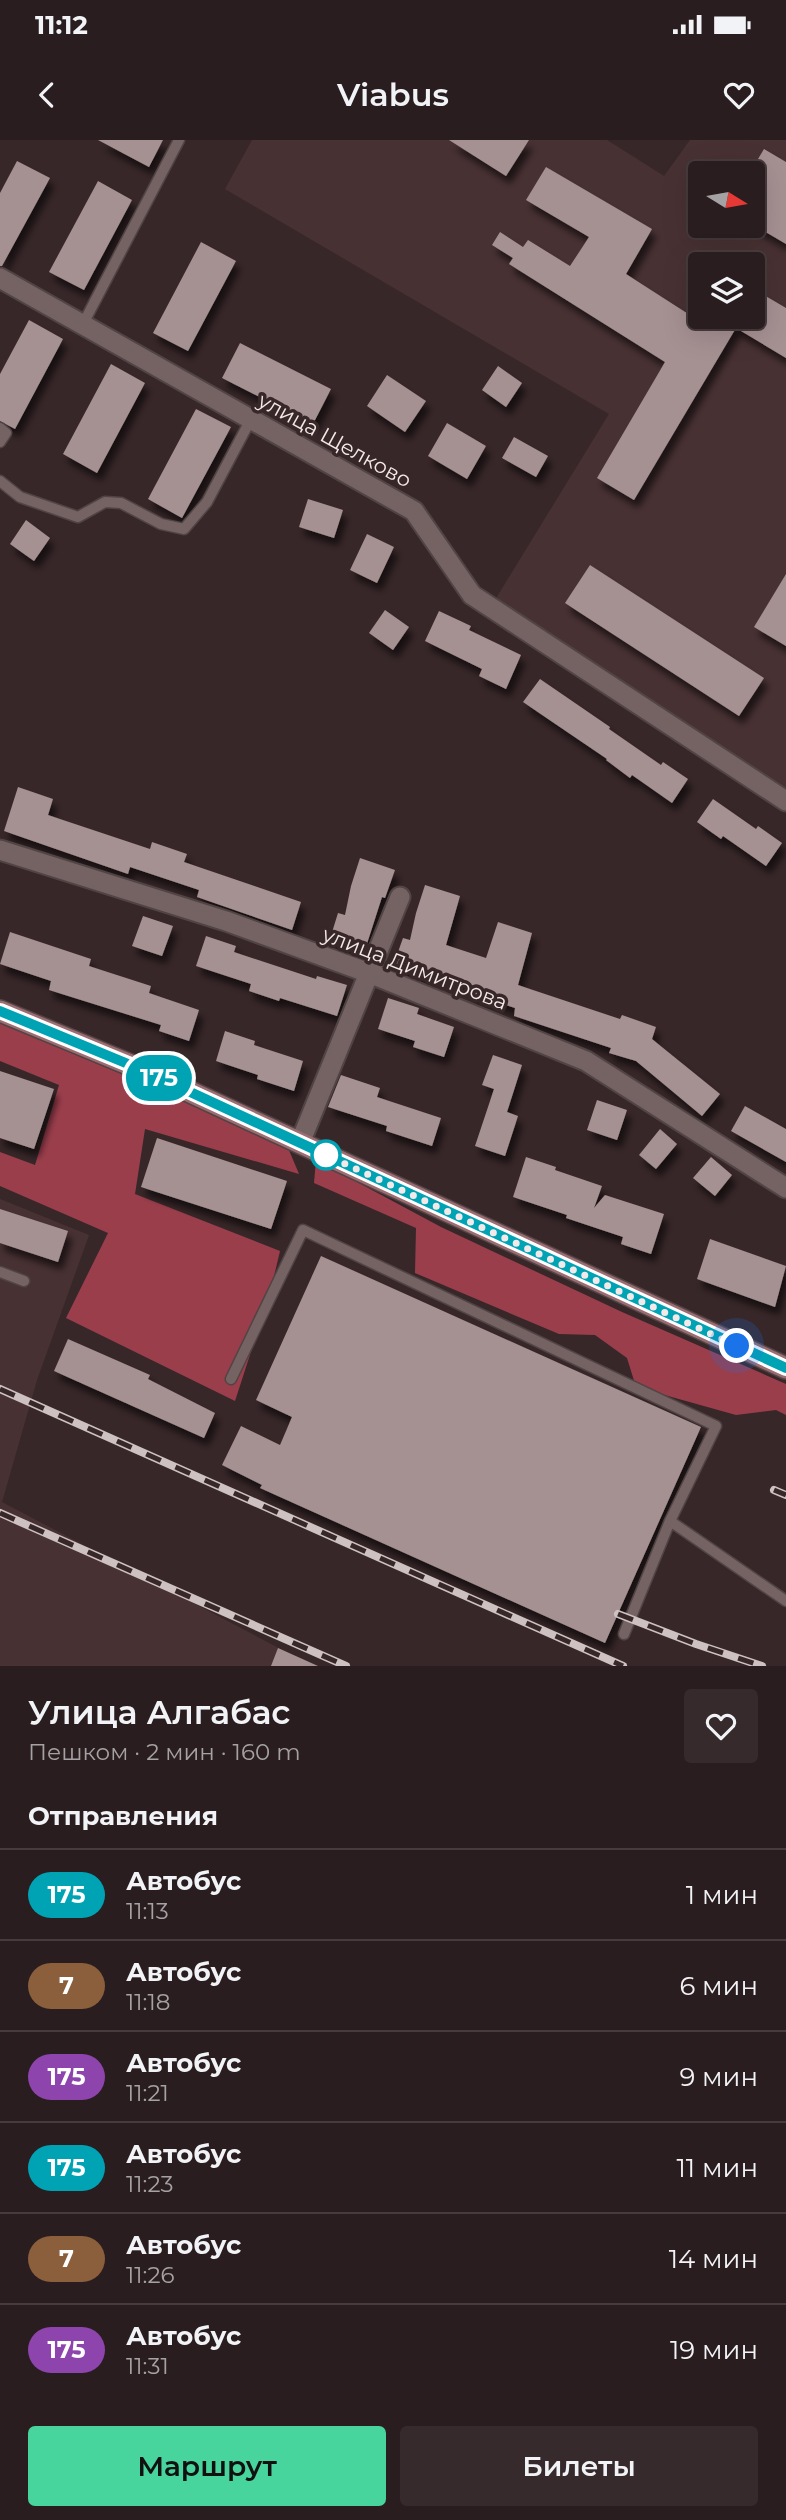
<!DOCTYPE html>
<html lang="ru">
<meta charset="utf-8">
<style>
:root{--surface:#2a1d1f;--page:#362a2c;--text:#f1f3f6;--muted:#a5a2a4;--line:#463b3d;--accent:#48d49d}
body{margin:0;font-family:Montserrat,sans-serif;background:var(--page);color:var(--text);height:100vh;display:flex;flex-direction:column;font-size:26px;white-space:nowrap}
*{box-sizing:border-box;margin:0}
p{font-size:23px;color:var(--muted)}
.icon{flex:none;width:38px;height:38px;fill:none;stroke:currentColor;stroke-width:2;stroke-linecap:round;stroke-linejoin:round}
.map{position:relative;height:1526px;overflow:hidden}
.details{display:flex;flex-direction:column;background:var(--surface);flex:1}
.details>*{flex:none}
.badge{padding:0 14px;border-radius:23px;font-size:24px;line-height:46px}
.needle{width:46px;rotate:101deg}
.buttons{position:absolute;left:688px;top:21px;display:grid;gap:14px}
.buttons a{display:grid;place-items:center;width:77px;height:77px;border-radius:7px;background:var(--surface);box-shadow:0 7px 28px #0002,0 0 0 2px var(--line);font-size:35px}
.you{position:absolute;width:35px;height:35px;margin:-18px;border:5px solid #fff;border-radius:50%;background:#1a73e8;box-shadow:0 0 0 10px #1a73e833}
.map>.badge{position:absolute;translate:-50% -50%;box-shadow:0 0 0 4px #fff}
h2{padding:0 28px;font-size:26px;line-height:63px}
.round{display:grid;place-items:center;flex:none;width:74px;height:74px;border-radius:7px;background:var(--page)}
.overview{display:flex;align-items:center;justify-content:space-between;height:119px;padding:0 28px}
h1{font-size:33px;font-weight:600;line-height:52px}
.primary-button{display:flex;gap:14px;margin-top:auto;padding:14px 28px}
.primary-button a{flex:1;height:80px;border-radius:7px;background:var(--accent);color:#111;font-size:28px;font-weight:600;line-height:80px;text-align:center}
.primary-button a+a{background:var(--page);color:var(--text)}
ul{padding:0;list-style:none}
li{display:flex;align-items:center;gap:21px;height:91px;padding:0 28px;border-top:2px solid var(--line)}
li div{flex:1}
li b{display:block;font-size:26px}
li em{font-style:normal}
li .badge{min-width:77px;font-weight:700;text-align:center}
.status{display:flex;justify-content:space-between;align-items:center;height:49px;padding:0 35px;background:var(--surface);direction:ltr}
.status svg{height:19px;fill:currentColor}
header{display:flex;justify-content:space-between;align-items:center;height:91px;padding:0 28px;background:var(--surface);font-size:32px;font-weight:600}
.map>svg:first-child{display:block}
</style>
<div class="status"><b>11:12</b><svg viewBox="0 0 49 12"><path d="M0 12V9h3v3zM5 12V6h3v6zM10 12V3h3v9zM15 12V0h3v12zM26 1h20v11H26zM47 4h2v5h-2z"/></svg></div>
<header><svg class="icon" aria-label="back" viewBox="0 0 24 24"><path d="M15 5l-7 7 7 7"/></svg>Viabus<svg class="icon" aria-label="heart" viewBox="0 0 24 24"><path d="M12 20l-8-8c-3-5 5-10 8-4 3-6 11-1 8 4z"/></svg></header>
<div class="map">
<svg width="786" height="1526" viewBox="0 0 786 1526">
<defs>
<filter id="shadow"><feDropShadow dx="4.5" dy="8" stdDeviation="3.5" flood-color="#0009"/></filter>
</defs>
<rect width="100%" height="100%" fill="#382729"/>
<path fill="#483133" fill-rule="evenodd" d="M 252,0 L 607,0 L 664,36 L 690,0 L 786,0 L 786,647 L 495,460 L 609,274 L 225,49 ZM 700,33 L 752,33 L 752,86 L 700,86 ZM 700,124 L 752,124 L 752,177 L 700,177 Z
M 0,1059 L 89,1095 L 37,1240 L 2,1362 L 290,1514 L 285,1526 L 0,1526 Z"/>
<path fill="#9b3e4c" d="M 0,883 L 286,1003 L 299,1034 L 145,989 L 135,1054 L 280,1111 L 270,1153 L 235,1261 L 66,1178 L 108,1093 L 0,1046 L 0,1012 L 35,1025 L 59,945 L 0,921 Z
M 316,1020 L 441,1087 L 622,1172 L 786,1244 L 786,1275 L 776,1270 L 736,1275 L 636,1247 L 627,1218 L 595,1195 L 559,1194 L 415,1133 L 416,1088 L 314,1043 Z"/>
<path fill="#a59092" filter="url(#shadow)" d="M 98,0 L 163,0 L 149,27 Z
M 449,0 L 529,0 L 506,36 Z
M 764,9 L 786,22 L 786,104 L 752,84 L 752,29 Z
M 17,21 L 50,38 L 2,126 L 0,126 L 0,53 Z
M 546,27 L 652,89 L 626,134 L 693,177 L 752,177 L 752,148 L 786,168 L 786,218 L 736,188 L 634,360 L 597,338 L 665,222 L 509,124 L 513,118 L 492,105 L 500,92 L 523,107 L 528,100 L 570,126 L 589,97 L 526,60 Z
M 98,41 L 132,60 L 84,150 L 49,132 Z
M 201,102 L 236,121 L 188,211 L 153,193 Z
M 29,180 L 63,199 L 15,289 L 0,281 L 0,234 Z
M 240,203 L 331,249 L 313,284 L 222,238 Z
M 111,224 L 145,243 L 97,333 L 63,314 Z
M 498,226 L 522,243 L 506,267 L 482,250 Z
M 387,235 L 426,261 L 405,292 L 367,266 Z
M 196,269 L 231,287 L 182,378 L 148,359 Z
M 447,283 L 486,306 L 467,339 L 428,316 Z
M 514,297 L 548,316 L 536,337 L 502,318 Z
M 308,359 L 343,370 L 334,398 L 299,387 Z
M 26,380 L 50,398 L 34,421 L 10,404 Z
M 367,394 L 394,407 L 377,443 L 350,430 Z
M 590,425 L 764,538 L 739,576 L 565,463 Z
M 786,434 L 786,506 L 754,487 Z
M 385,470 L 409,487 L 393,510 L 369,493 Z
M 439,471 L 471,486 L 469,490 L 521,515 L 506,549 L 479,536 L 482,529 L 425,501 Z
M 540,539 L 610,587 L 609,589 L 661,625 L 663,622 L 688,639 L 672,663 L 632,635 L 630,638 L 606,620 L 607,619 L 523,562 Z
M 18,647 L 53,659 L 48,675 L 150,709 L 152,702 L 187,714 L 184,722 L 301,762 L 292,790 L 197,757 L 199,750 L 130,727 L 128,734 L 4,691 Z
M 713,659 L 756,689 L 758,686 L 782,703 L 766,726 L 723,696 L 721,699 L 697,682 Z
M 360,718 L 395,730 L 385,758 L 382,757 L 364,813 L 329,802 L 338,773 L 345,775 L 351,746 Z
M 425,745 L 460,756 L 446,805 L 486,818 L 498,782 L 532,793 L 518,845 L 620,879 L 622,875 L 656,887 L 652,899 L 720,954 L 702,976 L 636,921 L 609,913 L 611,908 L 514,876 L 515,868 L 472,854 L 474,846 L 429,831 L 428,838 L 393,826 L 403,798 L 410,800 L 416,773 Z
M 143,776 L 173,786 L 162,816 L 132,806 Z
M 10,792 L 91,819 L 89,826 L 151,846 L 149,853 L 199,870 L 189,901 L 159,891 L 161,885 L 49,850 L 51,841 L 0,824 Z
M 206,796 L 236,806 L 234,812 L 316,839 L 317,836 L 347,845 L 337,876 L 280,858 L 279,861 L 249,851 L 251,844 L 196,826 Z
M 388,858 L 419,868 L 417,874 L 454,887 L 444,917 L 413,907 L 415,901 L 378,889 Z
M 225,891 L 255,901 L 254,905 L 303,921 L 294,951 L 257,939 L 258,935 L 216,921 Z
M 493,915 L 522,925 L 507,972 L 518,976 L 505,1016 L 475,1006 L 494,949 L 482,945 Z
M 0,931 L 54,949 L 34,1009 L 0,998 Z
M 341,935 L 380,948 L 377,957 L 441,978 L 432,1006 L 386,991 L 387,986 L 328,967 Z
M 597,960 L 627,970 L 617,1000 L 587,990 Z
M 745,966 L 786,989 L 786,1022 L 731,991 Z
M 660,989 L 677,1004 L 656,1029 L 639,1015 Z
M 157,998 L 287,1041 L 271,1089 L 141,1047 Z
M 526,1017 L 556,1027 L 555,1030 L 602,1046 L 594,1068 L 605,1055 L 664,1074 L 651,1114 L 621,1104 L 623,1097 L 566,1078 L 567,1075 L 513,1057 Z
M 711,1017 L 732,1035 L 715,1056 L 693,1038 Z
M 0,1069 L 68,1091 L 58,1122 L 0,1103 Z
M 710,1099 L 786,1126 L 775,1167 L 697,1139 Z
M 321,1116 L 701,1287 L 605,1503 L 260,1348 L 262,1345 L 222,1325 L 241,1286 L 280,1305 L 292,1277 L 256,1260 Z
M 68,1199 L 150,1235 L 148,1239 L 215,1273 L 204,1298 L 54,1231 Z
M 278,1508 L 318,1526 L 271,1526 Z"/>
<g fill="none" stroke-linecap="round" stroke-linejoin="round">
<g stroke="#514445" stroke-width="13">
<path id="lane" d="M 83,184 L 179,0
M 0,288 L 6,293 L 0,302
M 0,341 L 20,357 L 78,377 L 105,362 L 121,363 L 161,384 L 184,389 L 207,362 L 251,279
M 0,1132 L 24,1141
M 231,1239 L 303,1090 L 716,1286 L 670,1381
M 624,1494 L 670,1381 L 786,1461"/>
</g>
<g stroke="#514445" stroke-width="23">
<path id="street" d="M 0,138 L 414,371 L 472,455 L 786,661
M 0,710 L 226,781 L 369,833 L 586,921 L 786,1048
M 300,1003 L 400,757"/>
</g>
<g stroke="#514445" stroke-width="24">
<path id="secondary" d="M 0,871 L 145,931 L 786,1228"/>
</g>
<use href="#lane" stroke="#756263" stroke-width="10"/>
<use href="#street" stroke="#756263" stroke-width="19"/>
<use href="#secondary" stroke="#9b6c71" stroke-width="21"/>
<g stroke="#cdc1c1" stroke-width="8">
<path id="rail" d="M 0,1249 L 623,1526
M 774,1350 L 786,1355
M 0,1373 L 346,1526
M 618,1474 L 696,1504 L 762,1526"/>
</g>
<use href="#rail" stroke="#382729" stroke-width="5" stroke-dasharray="16" stroke-linecap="butt"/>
</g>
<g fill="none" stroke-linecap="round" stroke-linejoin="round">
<g stroke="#fff" stroke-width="16">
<path id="line" d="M 0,871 L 145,931 L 786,1228"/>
</g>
<use href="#line" stroke="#00a3b4" stroke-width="10"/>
<path stroke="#f4e9e9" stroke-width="7" stroke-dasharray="0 12.6" d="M 326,1015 L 324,1014 L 737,1206"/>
</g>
<circle fill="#fff" stroke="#00a3b4" stroke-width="3.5" cx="326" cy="1015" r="14"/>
<g text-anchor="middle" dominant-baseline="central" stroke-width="7" stroke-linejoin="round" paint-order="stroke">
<g font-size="21" fill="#f4e9e9" stroke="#382729">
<text transform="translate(335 300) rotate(29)">улица Щелково</text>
<text transform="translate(415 828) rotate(21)">улица Димитрова</text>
</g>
</g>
</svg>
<div class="buttons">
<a><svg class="needle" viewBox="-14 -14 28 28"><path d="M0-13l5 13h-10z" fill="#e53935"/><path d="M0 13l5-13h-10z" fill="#a5a2a4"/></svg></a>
<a><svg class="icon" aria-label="layers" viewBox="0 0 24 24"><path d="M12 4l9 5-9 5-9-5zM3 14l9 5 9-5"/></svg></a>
</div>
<div class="you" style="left:737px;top:1206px"></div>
<b class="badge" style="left:159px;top:938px;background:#00a3b4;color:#fff">175</b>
</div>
<section class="details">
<div class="overview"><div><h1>Улица Алгабас</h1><p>Пешком · 2 мин · 160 m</p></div><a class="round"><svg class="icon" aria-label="heart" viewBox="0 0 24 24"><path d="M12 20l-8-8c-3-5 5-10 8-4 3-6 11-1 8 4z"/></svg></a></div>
<h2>Отправления</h2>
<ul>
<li><span class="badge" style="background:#00a3b4;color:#fff">175</span><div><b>Автобус</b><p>11:13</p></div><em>1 мин</em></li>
<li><span class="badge" style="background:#8b5e3c;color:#fff">7</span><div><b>Автобус</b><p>11:18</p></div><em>6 мин</em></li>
<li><span class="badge" style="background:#8e44ad;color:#fff">175</span><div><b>Автобус</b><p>11:21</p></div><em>9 мин</em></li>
<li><span class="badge" style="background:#00a3b4;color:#fff">175</span><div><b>Автобус</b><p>11:23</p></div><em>11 мин</em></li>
<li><span class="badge" style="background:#8b5e3c;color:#fff">7</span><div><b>Автобус</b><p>11:26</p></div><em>14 мин</em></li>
<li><span class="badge" style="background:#8e44ad;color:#fff">175</span><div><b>Автобус</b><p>11:31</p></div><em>19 мин</em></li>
</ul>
<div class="primary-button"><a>Маршрут</a><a>Билеты</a></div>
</section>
